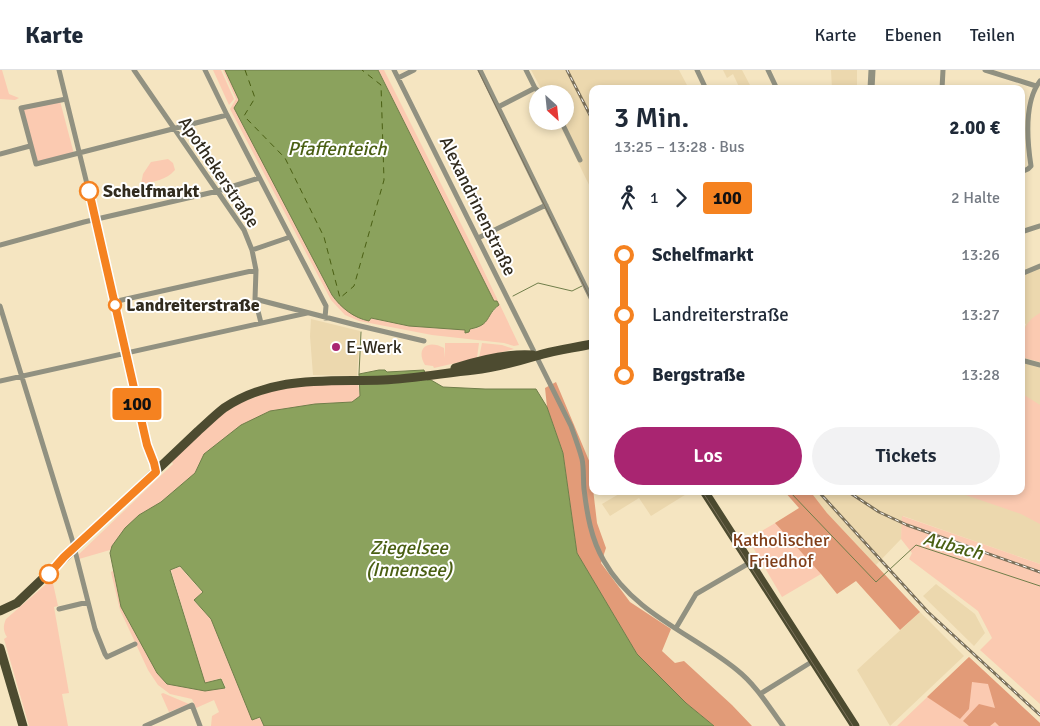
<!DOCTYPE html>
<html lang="de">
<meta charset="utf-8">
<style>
:root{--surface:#fff;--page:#f2f2f3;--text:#1f2937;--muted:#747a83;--line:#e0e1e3;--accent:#a92571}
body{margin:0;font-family:Signika,sans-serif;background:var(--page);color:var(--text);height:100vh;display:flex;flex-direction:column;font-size:19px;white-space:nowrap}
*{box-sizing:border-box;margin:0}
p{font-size:16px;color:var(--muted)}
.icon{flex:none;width:28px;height:28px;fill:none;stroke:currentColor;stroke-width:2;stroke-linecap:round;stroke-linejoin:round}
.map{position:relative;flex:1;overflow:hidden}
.drawer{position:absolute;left:589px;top:15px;width:436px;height:410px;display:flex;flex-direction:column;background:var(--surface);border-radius:10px;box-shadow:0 2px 8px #0003}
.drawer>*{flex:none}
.badge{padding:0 10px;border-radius:4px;font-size:18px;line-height:32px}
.needle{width:32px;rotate:153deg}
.tools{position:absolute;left:529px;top:15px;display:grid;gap:10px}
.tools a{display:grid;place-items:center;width:45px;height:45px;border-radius:50%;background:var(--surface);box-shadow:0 2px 8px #0003;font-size:25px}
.map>.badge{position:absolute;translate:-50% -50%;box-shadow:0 0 0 2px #fff}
.legs{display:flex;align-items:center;gap:8px;height:55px;padding:0 25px;font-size:16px}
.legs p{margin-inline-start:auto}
.headline{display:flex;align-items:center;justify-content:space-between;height:85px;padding:0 25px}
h1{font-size:28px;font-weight:600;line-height:38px}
.button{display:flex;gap:10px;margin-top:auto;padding:10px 25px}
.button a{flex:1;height:58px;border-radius:30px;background:var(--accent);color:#fff;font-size:20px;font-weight:600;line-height:58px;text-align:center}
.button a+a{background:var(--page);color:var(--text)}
ul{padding:0 25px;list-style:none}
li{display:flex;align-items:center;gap:18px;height:60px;font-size:19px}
li i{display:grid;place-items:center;width:8px;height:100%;margin:0 6px;background:currentColor}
li i::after{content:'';width:12px;height:12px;margin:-6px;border:4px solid;border-radius:50%;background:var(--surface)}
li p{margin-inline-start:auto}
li:first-child i{background:linear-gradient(#0000 50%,currentColor 0)}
li:last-child i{background:linear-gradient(currentColor 50%,#0000 0)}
header{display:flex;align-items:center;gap:30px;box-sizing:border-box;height:70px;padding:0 25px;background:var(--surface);border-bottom:1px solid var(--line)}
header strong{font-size:24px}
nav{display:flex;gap:28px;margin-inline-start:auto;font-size:18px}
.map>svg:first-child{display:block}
</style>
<header>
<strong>Karte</strong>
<nav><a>Karte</a><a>Ebenen</a><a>Teilen</a></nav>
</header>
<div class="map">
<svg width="1040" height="656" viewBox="0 0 1040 656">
<rect width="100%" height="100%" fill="#f5e5c1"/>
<path fill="#ecd8ae" d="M 531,0 L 679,0 L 689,19 L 592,19 L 592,121 L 558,51 L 565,51 L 565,24 L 544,24 Z
M 723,0 L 742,0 L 752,19 L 740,19 L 733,4 L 727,8 Z
M 831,0 L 857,0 L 857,19 L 832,19 Z
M 1040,198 L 1040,292 L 1021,287 L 1021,266 L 1026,254 L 1021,252 L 1021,205 Z
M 311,249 L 360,261 L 357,306 L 313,305 L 310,266 Z
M 1021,292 L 1040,298 L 1040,494 L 903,446 L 901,469 L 876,495 L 827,443 L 810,421 L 1021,421 Z
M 624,421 L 687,421 L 688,423 L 651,446 L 639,428 L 610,446 L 602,434 Z
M 936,514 L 975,544 L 985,563 L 974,576 L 923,526 Z
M 920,542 L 964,586 L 890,656 L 857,600 Z"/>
<path fill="#fbcab1" d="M 0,0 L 2,0 L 9,24 L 19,28 L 15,30 L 0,29 Z
M 213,0 L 221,0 L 234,29 L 229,35 Z
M 223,0 L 225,0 L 239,30 L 234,38 L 336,231 L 370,248 L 409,256 L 465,260 L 478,258 L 499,235 L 497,231 L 494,231 L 378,0 L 384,0 L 470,172 L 519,275 L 514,276 L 504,273 L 432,265 L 359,251 L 345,245 L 331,230 L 230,39 L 236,29 Z
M 60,31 L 74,84 L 36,94 L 21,38 Z
M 168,89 L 173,93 L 175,100 C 166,110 154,112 141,114 L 143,104 L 151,92 Z
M 1040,243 L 1040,292 L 1021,287 C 1021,267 1022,253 1040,243 Z
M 445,273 L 479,273 L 477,288 L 434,298 L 433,296 L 425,295 C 415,278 428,269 444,278 L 445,288 Z
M 482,273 L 502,275 L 514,279 L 479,288 Z
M 351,313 L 358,315 L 360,326 L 352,332 L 315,334 L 270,341 L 204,384 L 195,403 L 161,432 L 139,445 L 112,476 L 110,480 L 79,489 L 78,485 L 173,394 L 172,392 L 185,378 L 224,342 L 239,333 L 289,315 Z
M 1021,323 L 1040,335 L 1040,454 L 1021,444 L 954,421 L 1021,421 Z
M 789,445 L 821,504 L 782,527 L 748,469 Z
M 902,446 L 1040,494 L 1040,634 L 980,580 L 992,568 L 978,541 L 909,489 L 912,483 L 901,469 Z
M 180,497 L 202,522 L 194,531 L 211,549 L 252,650 L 260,648 L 264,656 L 211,656 L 212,646 L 219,642 L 214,630 L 196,638 L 192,629 L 170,624 L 158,615 L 148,600 L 120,540 L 111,502 L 113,501 L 121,537 L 157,603 L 167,614 L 205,621 L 226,618 L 221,608 L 205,613 L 171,500 Z
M 52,509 L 58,536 L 54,537 L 69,623 L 62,624 L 68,656 L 29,656 L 4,569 L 7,567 C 3,561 3,556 6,549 Z
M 969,587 L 1040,653 L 1040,656 L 897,656 Z
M 163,623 L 189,634 L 169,642 L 161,624 Z"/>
<path fill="#e29b78" d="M 556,312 L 590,393 L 597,453 L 606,478 L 601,493 L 630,532 L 671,559 L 662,581 L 675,593 L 684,591 L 732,635 L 752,656 L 714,656 L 686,633 L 637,584 L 577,483 L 563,383 L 547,337 L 545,318 Z
M 784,421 L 810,421 L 827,443 L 920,542 L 900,560 L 856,511 L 837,524 L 821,504 L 775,453 L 799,438 Z
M 969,587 L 1040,653 L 1040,656 L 999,656 L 995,652 L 990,656 L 969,656 L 963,651 L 979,634 L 995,638 L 988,614 L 972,612 L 969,639 L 960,649 L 927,627 Z"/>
<path fill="#8ba25d" stroke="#707e4a" d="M 225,0 L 378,0 L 494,231 L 497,231 L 499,235 C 485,245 492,255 470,259 L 469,262 L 465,263 L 465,260 L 409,256 L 371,248 L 369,251 C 354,248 341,238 332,225 L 234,38 L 239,30 Z
M 379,300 L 385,300 L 387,302 L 424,300 L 427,310 L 431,310 L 443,317 L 485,319 L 536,319 L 547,337 L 563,383 L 577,483 L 637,584 L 686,633 L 714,656 L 264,656 L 260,647 L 252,650 L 211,549 L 194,530 L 203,522 L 180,496 L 170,500 L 205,613 L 221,609 L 225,618 L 205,621 L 167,614 L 157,603 L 121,537 L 110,483 L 112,476 L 125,458 L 139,445 L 161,432 L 195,403 L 204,384 L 241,355 L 270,341 L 315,334 L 352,332 L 360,326 L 359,304 Z"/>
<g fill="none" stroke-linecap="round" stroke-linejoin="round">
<path stroke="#707e4a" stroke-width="1" d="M 590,212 L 592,212
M 513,226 L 538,213 L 572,221 L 582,216
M 359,304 L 361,262
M 789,421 L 876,512 L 916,475 L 1040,516"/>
<path stroke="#4a5f13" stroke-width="1" stroke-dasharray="6 5" stroke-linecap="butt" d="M 245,0 L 255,28 L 244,46 L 285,88 L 324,167 L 340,228 L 354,216 L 384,110 L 381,15 L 362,0"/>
<path stroke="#919181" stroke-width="5" d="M 59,0 L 86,110 L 147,375 L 154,393 L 156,402
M 134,0 L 244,160 L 252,180 L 256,200 L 255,229 L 261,253
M 205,0 L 227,45 L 326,236 L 325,248
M 394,0 L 571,356 C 575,367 579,378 582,389 C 584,398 583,409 584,419 C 587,444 591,469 604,491 C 634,544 693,564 737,600 C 756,615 769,637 783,656
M 480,0 L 592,230
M 697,0 L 706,19
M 768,0 L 777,19
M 985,0 L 1036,16
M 398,8 L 414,0
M 535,18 L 541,24
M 942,19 L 943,0
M 66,29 L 21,38 L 36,94 L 227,45
M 498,37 L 535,18 L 526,0
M 561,51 L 580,90
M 0,84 L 30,76
M 1021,102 L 1028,99 L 1031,96 C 1027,70 1024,32 1040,11
M 1021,162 L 1040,156
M 478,168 L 546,135
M 0,175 L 84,152 L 218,121 L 259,108
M 252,180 L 290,167
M 1021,204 L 1040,196
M 255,229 L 356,255 L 424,271
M 113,232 L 256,200
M 0,236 L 72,469 L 95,559 L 105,584 L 107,587 L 135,574
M 1021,290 L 1040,295
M 0,311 L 307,243
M 59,539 L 88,532
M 676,558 L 696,524 L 751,492
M 760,624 L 813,591
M 145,656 L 192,635 L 200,656"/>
<path stroke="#919181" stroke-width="7" d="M 871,19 L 872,0"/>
<path stroke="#4d4b30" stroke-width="9" d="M 455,298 C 480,290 508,283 533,285
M 704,421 L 855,656
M 0,541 L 17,533 L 198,361 C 207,353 215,345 224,338 C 274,305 326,312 383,310 C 413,309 444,303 474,300 C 495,298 516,292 536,286 C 554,280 574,278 592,274
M 0,578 L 23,656"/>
<path stroke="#7b715b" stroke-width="1" d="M 478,0 L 592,232
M 702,421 L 853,656"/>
<g stroke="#7b715b" stroke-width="3">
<path id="rail" d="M 567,0 L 592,49
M 818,421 L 928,542 L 1040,645
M 847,421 L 879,442 L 907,455 L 1040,502"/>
</g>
<use href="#rail" stroke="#fff" stroke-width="1" stroke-dasharray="4" stroke-linecap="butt"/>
</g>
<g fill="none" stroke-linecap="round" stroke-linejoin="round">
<g stroke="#fff" stroke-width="11">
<path id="line-1" d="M 49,504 L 64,487 L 156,402 L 154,393 L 147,375 L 89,121"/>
</g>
<use href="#line-1" stroke="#f58220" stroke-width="8"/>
</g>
<g fill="#fff" stroke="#f58220" stroke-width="2.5">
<circle cx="89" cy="121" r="9"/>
<circle cx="115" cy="235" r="6"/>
<circle cx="49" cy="504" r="9"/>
</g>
<circle fill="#a92571" stroke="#fff" stroke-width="2" cx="336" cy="277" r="5"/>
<g text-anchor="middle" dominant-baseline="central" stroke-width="4" stroke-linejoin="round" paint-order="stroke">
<g font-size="18" fill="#312b1e" stroke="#fff">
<text transform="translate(219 102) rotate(56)">Apothekerstraße</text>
<text transform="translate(478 136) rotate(64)">Alexandrinenstraße</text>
</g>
<g font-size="18" font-weight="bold" fill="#312b1e" stroke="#fff" text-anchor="start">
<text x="103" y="121">Schelfmarkt</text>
<text x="126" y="235">Landreiterstraße</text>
</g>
<g font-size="18" fill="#312b1e" stroke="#fff" text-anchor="start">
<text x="346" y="277">E-Werk</text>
</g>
<g font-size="18" fill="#7f3e18" stroke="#fff">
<text x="781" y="470">Katholischer<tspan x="781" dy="21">Friedhof</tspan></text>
</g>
<g font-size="19" font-style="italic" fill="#4a5f13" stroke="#fff">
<text x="337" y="79">Pfaffenteich</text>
<text transform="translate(953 476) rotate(15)">Aubach</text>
<text x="409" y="478">Ziegelsee<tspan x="409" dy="22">(Innensee)</tspan></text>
</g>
</g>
</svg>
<div class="tools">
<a><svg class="needle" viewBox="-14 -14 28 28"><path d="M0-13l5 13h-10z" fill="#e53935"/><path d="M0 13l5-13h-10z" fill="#747a83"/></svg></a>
</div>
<b class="badge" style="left:137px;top:334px;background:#f58220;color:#111">100</b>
<section class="drawer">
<div class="headline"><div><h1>3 Min.</h1><p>13:25 – 13:28 · Bus</p></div><b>2.00 €</b></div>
<div class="legs"><svg class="icon" aria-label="walk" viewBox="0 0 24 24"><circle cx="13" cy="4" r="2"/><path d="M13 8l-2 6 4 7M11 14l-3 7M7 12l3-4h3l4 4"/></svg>1<svg class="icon" aria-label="forward" viewBox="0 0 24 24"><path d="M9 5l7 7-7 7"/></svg><b class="badge" style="background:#f58220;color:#111">100</b><p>2 Halte</p></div>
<ul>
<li><i style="color:#f58220"></i><b>Schelfmarkt</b><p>13:26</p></li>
<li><i style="color:#f58220"></i><span>Landreiterstraße</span><p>13:27</p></li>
<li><i style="color:#f58220"></i><b>Bergstraße</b><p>13:28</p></li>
</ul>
<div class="button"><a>Los</a><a>Tickets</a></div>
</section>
</div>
